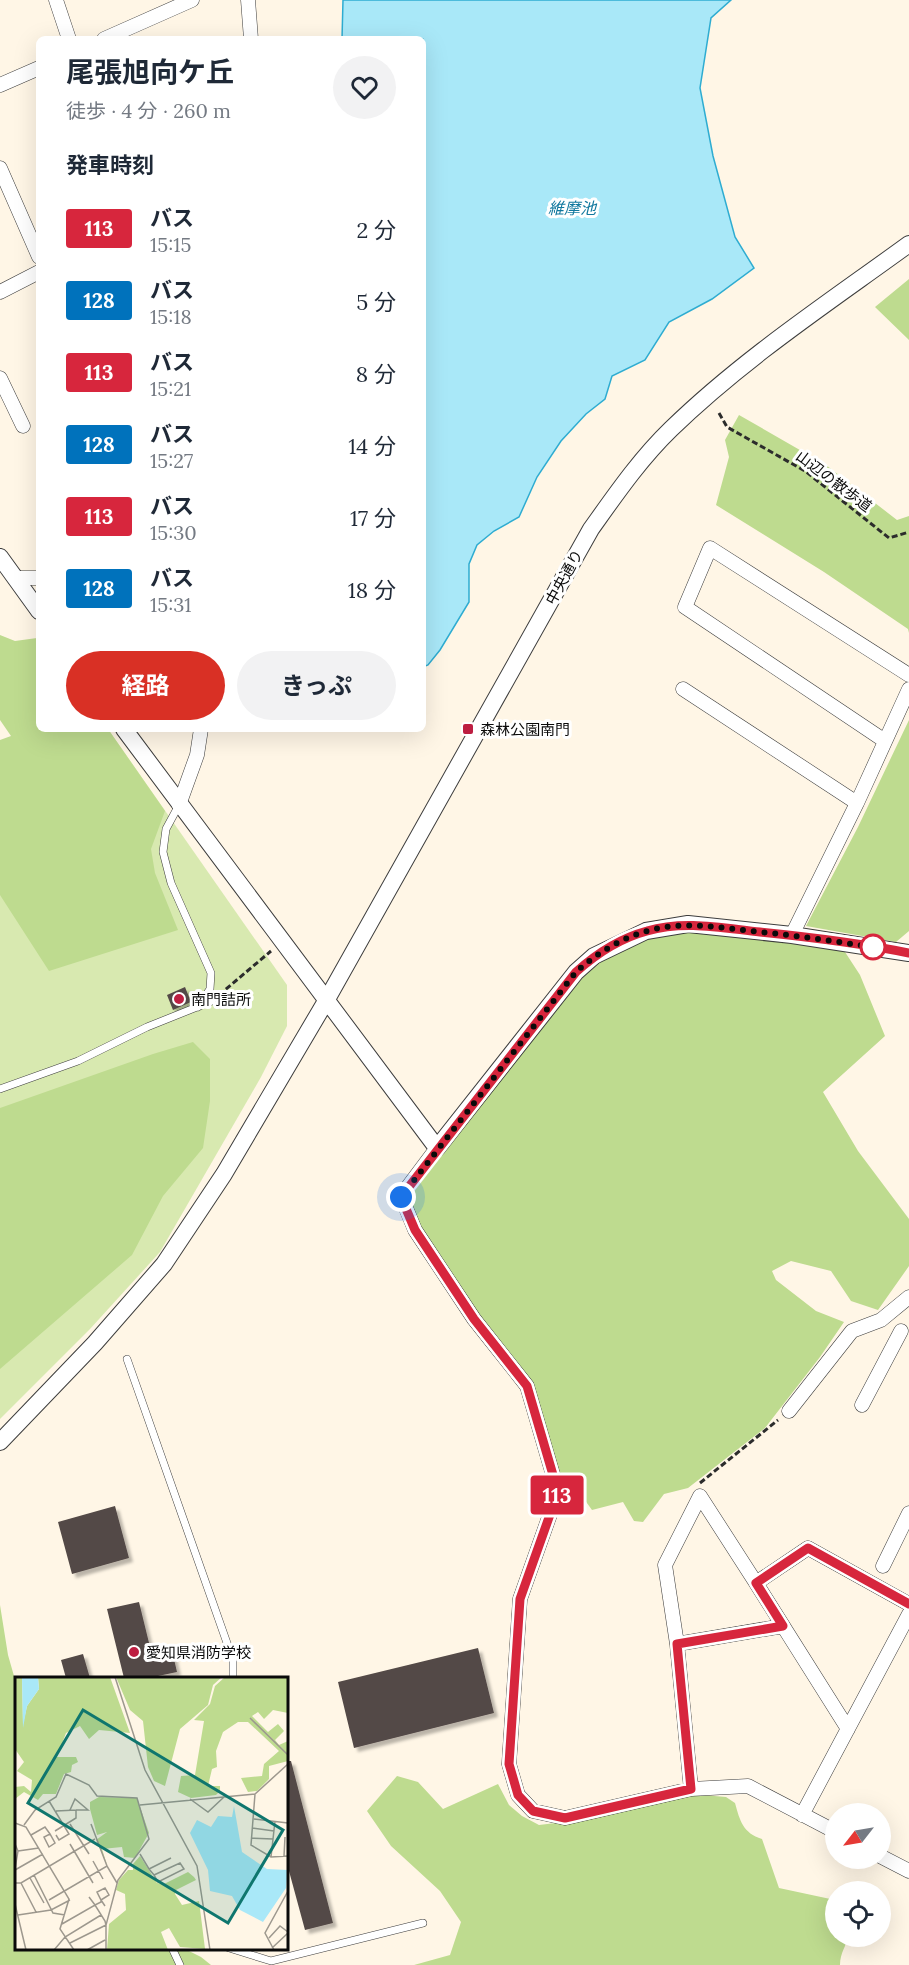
<!DOCTYPE html>
<html lang="ja">
<meta charset="utf-8">
<style>
:root{--surface:#fff;--page:#f2f2f3;--text:#1f2937;--muted:#747a83;--accent:#d93025}
body{margin:0;font-family:Lora,"Noto Sans JP",serif;background:var(--page);color:var(--text);height:100vh;display:flex;flex-direction:column;font-size:22px;white-space:nowrap}
*{box-sizing:border-box;margin:0}
p{font-size:20px;color:var(--muted)}
.icon{flex:none;width:33px;height:33px;fill:none;stroke:currentColor;stroke-width:2;stroke-linecap:round;stroke-linejoin:round}
.map{position:relative;flex:1;overflow:hidden}
.side{position:absolute;left:36px;top:36px;width:390px;height:696px;display:flex;flex-direction:column;background:var(--surface);border-radius:9px;box-shadow:0 6px 24px #0002}
.side>*{flex:none}
.badge{padding:0 12px;border-radius:4px;font-size:21px;line-height:39px}
.needle{width:39px;rotate:239deg}
.buttons{position:absolute;left:825px;top:1803px;display:grid;gap:12px}
.buttons a{display:grid;place-items:center;width:66px;height:66px;border-radius:50%;background:var(--surface);box-shadow:0 6px 24px #0002;font-size:30px}
.you{position:absolute;width:30px;height:30px;margin:-15px;border:4px solid #fff;border-radius:50%;background:#1a73e8;box-shadow:0 0 0 9px #1a73e833}
.map>.badge{position:absolute;translate:-50% -50%;box-shadow:0 0 0 3px #fff}
h2{padding:0 30px;font-size:22px;line-height:54px}
.round{display:grid;place-items:center;flex:none;width:63px;height:63px;border-radius:32px;background:var(--page)}
.headline{display:flex;align-items:center;justify-content:space-between;height:102px;padding:0 30px}
h1{font-size:28px;font-weight:700;line-height:45px}
.primary-button{display:flex;gap:12px;margin-top:auto;padding:12px 30px}
.primary-button a{flex:1;height:69px;border-radius:36px;background:var(--accent);color:#fff;font-size:24px;font-weight:700;line-height:69px;text-align:center}
.primary-button a+a{background:var(--page);color:var(--text)}
ul{padding:0;list-style:none}
li{display:flex;align-items:center;gap:18px;height:72px;padding:0 30px}
li div{flex:1}
li b{display:block;font-size:22px}
li em{font-style:normal}
li .badge{min-width:66px;font-weight:700;text-align:center}
.map>svg:first-child{display:block}
</style>
<div class="map">
<svg width="909" height="1965" viewBox="0 0 909 1965">
<defs>
<filter id="shadow"><feDropShadow dx="4" dy="4" stdDeviation="1.5" flood-color="#0004"/></filter>
</defs>
<rect width="100%" height="100%" fill="#fff6e6"/>
<path fill="#d8e9b0" d="M 108,729 L 287,985 L 287,1026 L 261,1077 L 160,1252 L 90,1329 L 0,1419 L 0,778 Z"/>
<path fill="#bedb8f" d="M 909,279 L 909,340 L 875,307 Z
M 739,415 L 826,465 L 897,520 L 909,516 L 909,633 L 908,629 L 824,572 L 716,505 L 729,457 L 725,440 Z
M 0,635 L 15,641 L 37,638 L 39,641 L 39,729 L 108,729 L 165,811 L 151,849 L 155,873 L 178,930 L 49,971 L 0,895 L 0,740 L 11,736 L 0,720 Z
M 909,720 L 909,931 L 896,942 L 806,926 L 858,827 Z
M 688,932 L 789,943 L 813,943 L 845,952 L 860,975 L 885,1036 L 823,1092 L 858,1151 L 909,1219 L 909,1266 L 878,1310 L 851,1301 L 831,1271 L 791,1261 L 772,1271 L 776,1280 L 816,1311 L 844,1322 L 820,1357 L 765,1428 L 688,1488 L 664,1494 L 643,1522 L 634,1521 L 623,1502 L 592,1510 L 579,1492 L 556,1473 L 528,1384 L 417,1229 L 405,1197 L 577,973 L 647,937 Z
M 193,1042 L 210,1059 L 210,1101 L 203,1148 L 163,1196 L 132,1255 L 0,1369 L 0,1108 L 153,1054 Z
M 0,1605 L 8,1655 L 16,1683 L 16,1948 L 185,1949 L 201,1957 L 211,1965 L 0,1965 Z
M 397,1776 L 418,1782 L 443,1809 L 498,1784 L 509,1805 L 522,1816 L 539,1825 L 564,1822 L 691,1794 L 726,1797 L 735,1803 C 740,1821 743,1833 762,1839 L 779,1888 L 835,1900 L 836,1936 L 847,1937 C 847,1946 840,1952 840,1965 L 414,1965 L 450,1955 L 461,1922 L 440,1891 L 391,1846 L 367,1811 Z"/>
<path fill="#a9e8f8" stroke="#2eacd1" stroke-width="1.5" d="M 343,0 L 731,0 L 711,18 L 700,88 L 713,156 L 735,237 L 754,268 L 712,299 L 669,322 L 645,360 L 612,376 L 605,399 L 586,414 L 561,441 L 537,477 L 519,517 L 494,531 L 477,545 L 469,564 L 469,602 L 440,650 L 428,665 L 423,667 L 423,39 L 342,39 Z"/>
<path fill="#534946" filter="url(#shadow)" d="M 185,987 L 191,1002 L 173,1010 L 167,995 Z
M 115,1506 L 129,1558 L 72,1574 L 58,1522 Z
M 139,1602 L 151,1651 L 171,1646 L 177,1672 L 158,1676 L 159,1678 L 124,1678 L 107,1609 Z
M 478,1648 L 494,1713 L 354,1748 L 338,1682 Z
M 83,1654 L 90,1678 L 66,1678 L 61,1660 Z
M 286,1761 L 291,1761 L 333,1923 L 305,1930 L 286,1860 Z"/>
<g fill="none" stroke-linecap="round" stroke-linejoin="round">
<g stroke="#3d3d3d" stroke-width="8">
<path id="service" d="M 179,805 L 166,829 L 163,852 L 171,883 L 211,973 L 210,989 L 198,1007
M 0,1089 L 78,1061 L 147,1027 L 212,1001
M 127,1359 L 233,1660 L 233,1678
M 172,1948 L 180,1965
M 229,1948 L 271,1961 L 423,1923"/>
</g>
<g stroke="#3d3d3d" stroke-width="15">
<path id="minor" d="M 56,0 L 69,39
M 248,0 L 251,39
M 104,39 L 192,0
M 0,85 L 39,68
M 0,168 L 39,257
M 0,292 L 39,272
M 0,378 L 23,426
M 16,578 L 39,578
M 683,689 L 857,803
M 885,741 L 685,607 L 710,548 L 909,675
M 179,805 L 197,755 L 201,729
M 792,935 L 857,803 L 909,689
M 437,1148 L 401,1196 L 415,1230 L 474,1319 L 527,1386 L 558,1492 L 520,1599 L 509,1764 L 518,1795 L 533,1811 L 565,1818 L 691,1789 L 748,1786 L 836,1832
M 862,1405 L 901,1331
M 789,1411 L 852,1331 L 881,1320 L 909,1297
M 883,1566 L 909,1513
M 756,1583 L 700,1496 L 665,1565 L 677,1644 L 783,1626
M 677,1644 L 691,1789
M 848,1729 L 756,1583 L 808,1548 L 909,1604
M 802,1815 L 909,1614
M 880,1856 L 909,1871"/>
</g>
<g stroke="#3d3d3d" stroke-width="18">
<path id="tertiary" d="M 0,557 L 39,611
M 124,729 L 437,1148 L 576,972 L 594,956 L 646,931 L 688,924 L 792,935 L 909,953
M 0,1442 L 95,1343 L 164,1264 L 224,1174 L 326,1001 L 591,529 C 616,494 640,459 671,429 C 743,359 828,303 909,244"/>
</g>
<path stroke="#2c2c2c" stroke-width="3" stroke-dasharray="6 3" stroke-linecap="butt" d="M 719,413 L 727,427 L 805,471 L 889,538 L 909,532
M 219,995 L 271,951
M 700,1483 L 778,1420"/>
<use href="#service" stroke="#fff" stroke-width="7"/>
<use href="#minor" stroke="#fff" stroke-width="14"/>
<use href="#tertiary" stroke="#fff" stroke-width="16"/>
</g>
<g fill="none" stroke-linecap="round" stroke-linejoin="round">
<g stroke="#fff" stroke-width="14">
<path id="line" d="M 909,953 C 860,943 810,937 760,932 C 722,928 684,920 647,931 C 621,938 596,954 576,972 L 401,1197 L 415,1230 L 474,1319 L 527,1386 L 558,1492 L 520,1599 L 509,1764 L 518,1795 L 533,1811 L 565,1818 L 691,1789 L 677,1644 L 783,1626 L 756,1583 L 808,1548 L 909,1604"/>
</g>
<use href="#line" stroke="#d7263d" stroke-width="9"/>
<path stroke="#0a0a0a" stroke-width="6" stroke-dasharray="0 10.8" d="M 401,1197 L 576,972 C 596,954 621,938 647,931 C 681,921 716,927 751,931 C 792,935 832,941 873,947"/>
</g>
<g fill="#bd1e41" stroke="#fff" stroke-width="2">
<rect x="462" y="723" width="12" height="12" rx="3"/>
<circle cx="179" cy="999" r="6"/>
<circle cx="134" cy="1652" r="6"/>
</g>
<circle fill="#fff" stroke="#d7263d" stroke-width="3" cx="873" cy="947" r="12"/>
<g text-anchor="middle" dominant-baseline="central" stroke-width="6" stroke-linejoin="round" paint-order="stroke">
<g font-size="15" fill="#0a0a0a" stroke="#fff">
<text transform="translate(834 481) rotate(37)">山辺の散歩道</text>
<text transform="translate(564 577) rotate(-61)">中央通り</text>
</g>
<g font-size="15" fill="#0a0a0a" stroke="#fff" text-anchor="start">
<text x="480" y="729">森林公園南門</text>
<text x="191" y="999">南門詰所</text>
<text x="146" y="1652">愛知県消防学校</text>
</g>
<g font-size="16" font-style="italic" fill="#11789e" stroke="#fff">
<text x="572" y="208">維摩池</text>
</g>
</g>
<g transform="translate(15 1677)">
<rect width="273" height="273" fill="#fff6e6"/>
<path d="M 0,0 L 7,0 L 8,47 L 12,29 L 24,12 L 23,0 L 95,0 L 115,56 L 84,53 L 74,62 L 65,49 L 51,56 L 42,80 L 61,80 L 63,85 L 57,88 L 56,95 L 49,97 L 41,117 L 28,117 L 23,123 L 9,115 L 0,122 L 0,110 L 9,109 L 16,115 L 17,103 L 2,94 L 9,85 L 0,72 ZM 101,0 L 207,0 L 198,8 L 193,28 L 165,52 L 150,109 L 139,104 L 133,90 L 128,44 L 115,33 ZM 210,0 L 273,0 L 273,36 L 258,33 L 249,42 L 243,35 L 237,39 L 253,55 L 263,47 L 269,54 L 260,63 L 264,68 L 273,64 L 273,84 L 254,89 L 254,102 L 242,114 L 233,115 L 226,101 L 247,99 L 249,87 L 264,74 L 233,45 L 223,45 L 208,55 L 201,74 L 202,90 L 197,92 L 193,109 L 205,109 L 205,114 L 201,118 L 176,121 L 163,115 L 166,99 L 180,98 L 189,44 L 179,43 L 195,27 L 200,9 ZM 84,120 L 122,121 L 134,156 L 120,181 L 109,180 L 107,170 L 87,172 L 92,188 L 81,163 L 92,155 L 82,158 L 75,132 L 75,125 ZM 125,179 L 142,206 L 149,207 L 173,195 L 179,200 L 181,203 L 161,213 L 160,217 L 167,228 L 184,224 L 190,272 L 165,270 L 154,251 L 146,255 L 153,273 L 92,273 L 94,247 L 111,233 L 110,217 L 101,213 L 104,203 L 113,193 L 118,193 L 118,187 Z" fill="#bedb8f"/>
<path d="M 7,0 L 23,0 L 24,12 L 12,29 L 8,51 ZM 219,129 L 227,175 L 252,192 L 273,193 L 271,211 L 248,245 L 225,233 L 217,219 L 195,214 L 193,193 L 175,156 L 182,143 L 196,150 L 203,139 L 217,140 Z" fill="#a9e8f8"/>
<path fill="none" stroke="#9d988e" stroke-width="1.5" d="M 100,0 L 130,93 L 182,189 L 195,273M 235,41 L 273,78M 240,117 L 236,168 L 256,180 L 273,179M 175,122 L 193,135 L 209,120M 34,124 L 54,157 L 44,163 L 41,158M 125,128 L 240,117 L 273,87M 55,133 L 60,122 L 73,133 L 61,133M 239,142 L 273,146M 0,146 L 11,150 L 54,222 L 45,252 L 59,273M 55,147 L 74,177M 76,147 L 92,189M 9,148 L 20,133 L 41,120 L 51,97 L 74,108 L 82,119 L 122,121 L 134,162 L 103,203 L 91,248 L 91,273M 237,151 L 259,154M 40,154 L 61,141 L 61,133 L 41,134M 16,158 L 30,150 L 35,157 L 40,166 L 34,170 L 29,160 L 35,157M 236,161 L 258,162M 0,167 L 3,174 L 0,191M 55,167 L 78,206M 3,174 L 24,171M 125,177 L 134,192 L 139,198 L 143,205 L 169,192 L 165,186 L 139,198M 269,179 L 270,160M 256,180 L 260,144M 78,184 L 88,202M 134,192 L 156,181M 0,193 L 28,177M 19,198 L 38,236 L 50,238M 15,201 L 29,226M 0,206 L 6,206 L 80,162M 6,206 L 21,235M 74,220 L 80,228 L 86,225 L 86,223 L 94,218 L 90,211 L 82,215 L 86,223 L 90,229M 34,223 L 92,189 L 102,206M 0,227 L 11,273M 3,238 L 36,233 L 55,223M 47,247 L 80,228 L 90,244 L 91,248 L 55,266M 254,261 L 265,249 L 273,255M 257,271 L 273,256M 39,273 L 50,260 L 86,238M 72,273 L 90,263M 259,273 L 250,256 L 273,214"/>
<path fill="#0f766e" fill-opacity="0.15" stroke="#0f766e" stroke-width="3" d="M 68,33 L 268,153 L 213,246 L 13,126 Z"/>
<rect width="273" height="273" fill="none" stroke="#0a0a0a" stroke-width="3"/>
</g>
</svg>
<div class="buttons">
<a><svg class="needle" viewBox="-14 -14 28 28"><path d="M0-13l5 13h-10z" fill="#e53935"/><path d="M0 13l5-13h-10z" fill="#747a83"/></svg></a>
<a><svg class="icon" aria-label="locate" viewBox="0 0 24 24"><circle cx="12" cy="12" r="6"/><path d="M12 2v4M12 18v4M2 12h4M18 12h4"/></svg></a>
</div>
<div class="you" style="left:401px;top:1197px"></div>
<b class="badge" style="left:557px;top:1495px;background:#d7263d;color:#fff">113</b>
<section class="side">
<div class="headline"><div><h1>尾張旭向ケ丘</h1><p>徒歩 · 4 分 · 260 m</p></div><a class="round"><svg class="icon" aria-label="heart" viewBox="0 0 24 24"><path d="M12 20l-8-8c-3-5 5-10 8-4 3-6 11-1 8 4z"/></svg></a></div>
<h2>発車時刻</h2>
<ul>
<li><span class="badge" style="background:#d7263d;color:#fff">113</span><div><b>バス</b><p>15:15</p></div><em>2 分</em></li>
<li><span class="badge" style="background:#0072bc;color:#fff">128</span><div><b>バス</b><p>15:18</p></div><em>5 分</em></li>
<li><span class="badge" style="background:#d7263d;color:#fff">113</span><div><b>バス</b><p>15:21</p></div><em>8 分</em></li>
<li><span class="badge" style="background:#0072bc;color:#fff">128</span><div><b>バス</b><p>15:27</p></div><em>14 分</em></li>
<li><span class="badge" style="background:#d7263d;color:#fff">113</span><div><b>バス</b><p>15:30</p></div><em>17 分</em></li>
<li><span class="badge" style="background:#0072bc;color:#fff">128</span><div><b>バス</b><p>15:31</p></div><em>18 分</em></li>
</ul>
<div class="primary-button"><a>経路</a><a>きっぷ</a></div>
</section>
</div>
